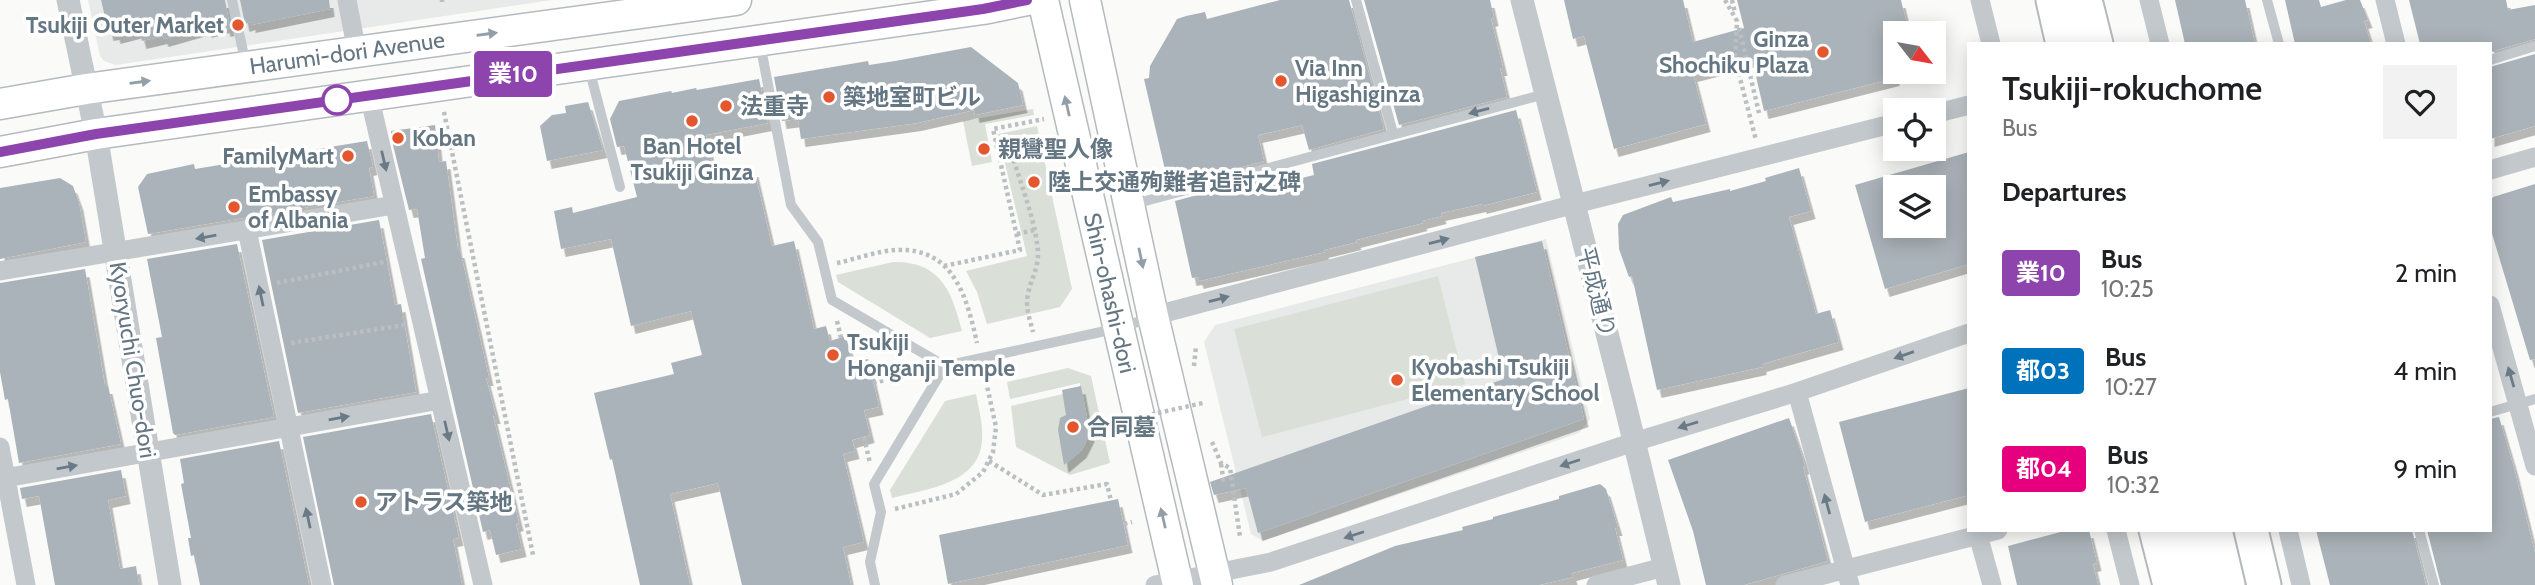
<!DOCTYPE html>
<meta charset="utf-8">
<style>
:root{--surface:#fff;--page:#f2f2f2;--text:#202124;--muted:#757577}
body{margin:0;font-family:Cabin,"Noto Sans JP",sans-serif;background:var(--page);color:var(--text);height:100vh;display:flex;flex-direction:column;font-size:26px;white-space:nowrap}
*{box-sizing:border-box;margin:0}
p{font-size:23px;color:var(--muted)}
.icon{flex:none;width:38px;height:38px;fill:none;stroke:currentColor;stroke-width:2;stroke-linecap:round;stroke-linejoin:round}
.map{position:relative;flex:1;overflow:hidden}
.side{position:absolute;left:1967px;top:42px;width:525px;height:490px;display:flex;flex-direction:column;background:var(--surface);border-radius:0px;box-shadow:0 4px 18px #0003}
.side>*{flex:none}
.badge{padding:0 14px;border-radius:5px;font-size:24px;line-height:46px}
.needle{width:46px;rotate:121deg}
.fabs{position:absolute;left:1883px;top:21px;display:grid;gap:14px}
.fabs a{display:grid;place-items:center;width:63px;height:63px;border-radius:0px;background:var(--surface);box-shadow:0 4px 18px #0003;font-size:35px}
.map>.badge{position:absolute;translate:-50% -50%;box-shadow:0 0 0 4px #fff}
h2{padding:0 35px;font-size:26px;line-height:63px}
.round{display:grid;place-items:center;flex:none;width:74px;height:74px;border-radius:0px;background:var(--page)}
.head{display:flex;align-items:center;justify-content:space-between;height:119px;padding:0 35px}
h1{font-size:33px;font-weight:600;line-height:52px}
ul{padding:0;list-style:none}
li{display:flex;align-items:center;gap:21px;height:98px;padding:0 35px}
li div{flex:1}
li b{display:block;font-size:26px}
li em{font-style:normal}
li .badge{min-width:77px;font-weight:700;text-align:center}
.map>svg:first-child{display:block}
</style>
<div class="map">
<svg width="2535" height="585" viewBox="0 0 2535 585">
<defs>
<filter id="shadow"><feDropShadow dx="4.5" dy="8" stdDeviation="0" flood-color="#0004"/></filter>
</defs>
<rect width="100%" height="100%" fill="#fafaf8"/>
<path fill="#e8e9e9" d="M 88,0 L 552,0 L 116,65 L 104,61 L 100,56 Z
M 1546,239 L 1590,419 L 1579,433 L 1263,541 L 1251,534 L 1204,342 L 1215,325 Z"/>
<path fill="#dadfd7" d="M 1033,109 L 1034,115 L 985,124 L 992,162 L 972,166 L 963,121 Z
M 1037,126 L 1072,289 L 1060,307 L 987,324 L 977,292 L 966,271 L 1027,256 L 998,134 Z
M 893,262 C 941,261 952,292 962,331 L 930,338 L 838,282 L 836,275 Z
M 1438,276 L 1465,384 L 1262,437 L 1234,329 Z
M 1068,368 L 1091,376 L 1110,463 L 1070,475 L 1016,447 L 1011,406 L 1063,394 L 1080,387 L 1080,383 L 1010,399 L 1007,382 Z
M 976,394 C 978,406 982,419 982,431 C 986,483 930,488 892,498 L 890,490 L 945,401 Z"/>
<path fill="#aab3b9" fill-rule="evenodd" filter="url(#shadow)" d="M 101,0 L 225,0 L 230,28 L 226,29 L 225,25 L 207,30 L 206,27 L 164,39 L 163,36 L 142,41 L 139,30 L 116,36 L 115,32 L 109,33 Z
M 240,0 L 329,0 L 330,9 L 251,25 L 251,22 L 245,24 Z
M 1280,0 L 1349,0 L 1384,129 L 1309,150 L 1302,125 L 1258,135 L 1264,161 L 1169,187 L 1144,79 L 1149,78 L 1150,66 L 1172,28 L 1177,19 L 1186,16 L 1205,12 L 1207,19 Z
M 1364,0 L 1490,0 L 1494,18 L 1491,19 L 1503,68 L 1500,68 L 1507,97 L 1399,125 Z
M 1564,0 L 1683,0 L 1693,42 L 1744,28 L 1737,0 L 1901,0 L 1909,33 L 1895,33 L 1895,78 L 1764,111 L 1752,59 L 1693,74 L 1706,124 L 1614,149 L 1584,36 L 1573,39 Z
M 2175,0 L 2245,0 L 2255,44 L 2185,44 Z
M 2285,0 L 2319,0 L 2321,7 L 2346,0 L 2360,0 L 2368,20 L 2364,21 L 2371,44 L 2295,44 Z
M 2409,0 L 2506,0 L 2508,10 L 2535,5 L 2535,39 L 2490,52 L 2490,44 L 2420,44 Z
M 971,47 L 1018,83 L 1023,105 L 975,115 L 974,110 L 917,123 L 801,139 L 798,119 L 782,121 L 774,77 L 868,61 L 869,65 L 895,61 Z
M 2535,54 L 2535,126 L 2490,139 L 2490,67 Z
M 759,79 L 768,123 L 706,135 L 715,178 L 754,169 L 772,246 L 794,241 L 814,329 L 826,326 L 830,341 L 846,336 L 852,362 L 868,359 L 879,407 L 864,410 L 870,435 L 852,440 L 855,451 L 843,454 L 864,542 L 843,547 L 851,585 L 742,585 L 718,483 L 670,494 L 690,585 L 640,585 L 612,459 L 610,460 L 594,393 L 674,374 L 671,363 L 702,355 L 691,311 L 631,326 L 611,239 L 561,249 L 554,211 L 572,207 L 573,213 L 637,197 L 624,146 L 617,147 L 610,119 L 619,101 L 671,91 L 672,93 L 696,88 L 697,90 Z
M 588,102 L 603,150 L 547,161 L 540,126 L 552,115 L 566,113 L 565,106 Z
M 1516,110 L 1537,192 L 1482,206 L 1482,204 L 1441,213 L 1442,216 L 1422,221 L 1423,223 L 1356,240 L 1357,242 L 1324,250 L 1325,252 L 1199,281 L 1198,277 L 1192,278 L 1175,201 L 1268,176 L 1270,186 L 1314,175 L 1312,164 Z
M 435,125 L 439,162 L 446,161 L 458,250 L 460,250 L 489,378 L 486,378 L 496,416 L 493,416 L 519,523 L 516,524 L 522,549 L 496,555 L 490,530 L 483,532 L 421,259 L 425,258 L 417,209 L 409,210 L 391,137 L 391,131 Z
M 367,141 L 373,167 L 369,168 L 374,196 L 148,234 L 138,187 L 147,174 L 194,164 L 195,169 Z
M 1969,152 L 1969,264 L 1885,289 L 1855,185 ZM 1895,187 L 1934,187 L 1934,226 L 1895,226 Z
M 1799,168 L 1811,211 L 1789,217 L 1816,314 L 1830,310 L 1839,342 L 1762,364 L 1762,367 L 1657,390 L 1632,276 L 1629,277 L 1619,249 L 1618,224 L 1623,215 L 1671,197 L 1673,202 L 1730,189 L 1730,191 L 1766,181 L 1765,178 Z
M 60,178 L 73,186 L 79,203 L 86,242 L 0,259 L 0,188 Z
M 2535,184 L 2535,359 L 2530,360 L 2490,227 L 2490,202 L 2493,197 Z
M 379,220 L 395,305 L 401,304 L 416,392 L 298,413 L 262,240 Z
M 1542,241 L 1584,419 L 1258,533 L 1246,488 L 1214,495 L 1210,482 L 1504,379 L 1475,257 Z
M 237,244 L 274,417 L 175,435 L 173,433 L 156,338 L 162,337 L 147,259 Z
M 85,269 L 105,386 L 108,386 L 121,444 L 19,463 L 8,399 L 5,400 L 0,372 L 0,283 Z
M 1081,386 L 1090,434 L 1082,450 L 1064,465 L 1058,430 L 1060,418 L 1066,415 L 1062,390 Z
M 1969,388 L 1969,495 L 1865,522 L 1839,422 Z
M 431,414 L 459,538 L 453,539 L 462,585 L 334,585 L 303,437 Z
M 2499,417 L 2514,468 L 2535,553 L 2535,585 L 2441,585 L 2427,530 L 2490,530 L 2490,419 Z
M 1789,418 L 1802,455 L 1805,466 L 1803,467 L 1828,561 L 1744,585 L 1706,585 L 1693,531 L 1668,460 Z
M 279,441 L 309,585 L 200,585 L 194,555 L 191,556 L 188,538 L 191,538 L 181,484 L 184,483 L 180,459 Z
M 121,470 L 126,496 L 108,500 L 120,569 L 136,566 L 139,585 L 55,585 L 39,496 L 22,499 L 20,488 Z
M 1600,484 L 1606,489 L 1618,528 L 1615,528 L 1623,560 L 1572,573 L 1573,577 L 1539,585 L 1299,585 L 1395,546 L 1463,530 L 1462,527 L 1493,519 L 1493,517 L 1559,499 L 1559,496 Z
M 1118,499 L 1128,545 L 948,584 L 939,535 Z
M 2068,530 L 2089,530 L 2097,563 L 2093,564 L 2098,585 L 2017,585 L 2008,546 Z
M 2316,530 L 2412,530 L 2426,585 L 2330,585 Z"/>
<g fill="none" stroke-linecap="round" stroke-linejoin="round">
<g stroke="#b5babe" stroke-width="33">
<path id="primary" d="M 1043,0 L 1178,585
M 1085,0 L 1153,316 L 1217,585
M 0,104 L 86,89 L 736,0
M 0,152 L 96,134 L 983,9 L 1027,0"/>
</g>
<g stroke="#b4b9bd" stroke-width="37">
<path id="motorway" d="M 2053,0 L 2063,44
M 2085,0 L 2096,44
M 2156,530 L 2170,585
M 2186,530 L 2200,585
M 2215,530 L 2228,585
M 2251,530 L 2264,585"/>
</g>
<path stroke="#bbbfc2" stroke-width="4.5" stroke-dasharray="3.5 3.5" stroke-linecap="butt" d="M 442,0 L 442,2
M 1725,0 L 1737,21 L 1735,59 L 1756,140
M 1732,0 L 1735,13
M 1739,28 L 1759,113
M 444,112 L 533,555
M 995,141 L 1008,139 C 1017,177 1034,212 1038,251 C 1039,267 1031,279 1028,294 C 1025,307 1030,320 1033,332
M 1017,234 L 1034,230
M 837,263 C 856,259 877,251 896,250 C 955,247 967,299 977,343
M 944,266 L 1020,250 L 993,129 L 1044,119
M 277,283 L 389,261
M 837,321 L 841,338
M 291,343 L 404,325
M 1194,366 L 1196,346
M 873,383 L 923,371
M 864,437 L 870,463
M 1212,442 L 1221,463 L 1230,468 L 1240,537
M 989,461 L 1043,495 L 1107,484 L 1111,501
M 1221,464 L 1224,484
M 895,509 L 956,494 L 983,472 L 993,452 L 996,427 L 984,372
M 1124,524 L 1132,522"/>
<path stroke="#c3c8cc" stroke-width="10" d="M 232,0 L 246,65
M 1356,0 L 1393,133
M 2267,0 L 2279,44
M 760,43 L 791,205 L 818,242 L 832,300 L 945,366 L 1119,328 L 1150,318
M 2490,60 L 2535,46
M 589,68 L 620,187
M 1134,204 L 1545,94
M 2490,412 L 2535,399
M 2419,530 L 2434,585
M 875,585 L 870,562 L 881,512 L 874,484 L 945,366"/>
<path stroke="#c3c8cc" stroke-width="19" d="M 347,0 L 357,52
M 1980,0 L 1991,44
M 2149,0 L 2160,44
M 2385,0 L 2396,44
M 369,95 L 483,585
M 1934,114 L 1969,105
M 2490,170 L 2535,157
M 247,230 L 322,585
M 0,271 L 394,205
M 2490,305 L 2535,466
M 1153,316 L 1575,204 L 1895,123
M 1797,392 L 1850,585
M 0,447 L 26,585
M 0,479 L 440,400
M 2116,530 L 2130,585
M 2288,530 L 2301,585
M 1978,535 L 1992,585
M 1155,585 L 1271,562 L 1634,442 L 1797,392 L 1969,333
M 1596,585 L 1664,567
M 1785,585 L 1998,530"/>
<path stroke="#c3c8cc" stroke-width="23" d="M 68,0 L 96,134 L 170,585
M 1522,0 L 1626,408 L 1669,585"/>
<use href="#primary" stroke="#fff" stroke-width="30"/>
<use href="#motorway" stroke="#fff" stroke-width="33"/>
<path stroke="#bbbfc2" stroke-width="4.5" stroke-dasharray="3.5 3.5" stroke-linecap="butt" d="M 1117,422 L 1203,403"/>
</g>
<defs><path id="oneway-solid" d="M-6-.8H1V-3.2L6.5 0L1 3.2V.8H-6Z" transform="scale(1.75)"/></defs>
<g fill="#939fa8">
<use href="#oneway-solid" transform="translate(487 34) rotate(-8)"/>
<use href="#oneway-solid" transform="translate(140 82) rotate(-8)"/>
<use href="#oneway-solid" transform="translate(1067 106) rotate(-103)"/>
<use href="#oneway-solid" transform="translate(1141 258) rotate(78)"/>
<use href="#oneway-solid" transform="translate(1163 518) rotate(-103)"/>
</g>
<g fill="#6a7a87">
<use href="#oneway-solid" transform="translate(1479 111) rotate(165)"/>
<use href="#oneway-solid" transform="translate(384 161) rotate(77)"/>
<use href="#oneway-solid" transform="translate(1659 183) rotate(-14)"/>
<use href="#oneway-solid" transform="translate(206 237) rotate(170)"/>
<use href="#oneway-solid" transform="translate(1439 241) rotate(-15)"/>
<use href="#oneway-solid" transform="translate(261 296) rotate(-102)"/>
<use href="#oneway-solid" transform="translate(1219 299) rotate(-15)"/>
<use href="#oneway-solid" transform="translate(1904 355) rotate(161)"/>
<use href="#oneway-solid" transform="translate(2511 377) rotate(-106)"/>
<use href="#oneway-solid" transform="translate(339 418) rotate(-10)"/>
<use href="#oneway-solid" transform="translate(1688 425) rotate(163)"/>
<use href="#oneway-solid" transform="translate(447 431) rotate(77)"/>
<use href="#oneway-solid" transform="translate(1570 463) rotate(162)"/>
<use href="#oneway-solid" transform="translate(67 467) rotate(-10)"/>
<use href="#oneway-solid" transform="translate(1827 504) rotate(-105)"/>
<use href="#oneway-solid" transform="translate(308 518) rotate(-102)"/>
<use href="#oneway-solid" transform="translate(1354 535) rotate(162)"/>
</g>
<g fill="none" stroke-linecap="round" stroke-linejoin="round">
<g stroke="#fff" stroke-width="16">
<path id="line" d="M 0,152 L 96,134 L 983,9 L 1027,0"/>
</g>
<use href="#line" stroke="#8e44ad" stroke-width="10"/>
</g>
<g fill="#e4572e" stroke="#fff" stroke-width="2.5">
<circle cx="238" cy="25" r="7"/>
<circle cx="1823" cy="52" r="7"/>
<circle cx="1281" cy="81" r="7"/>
<circle cx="829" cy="97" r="7"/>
<circle cx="726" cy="106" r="7"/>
<circle cx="692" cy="121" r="7"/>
<circle cx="398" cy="138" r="7"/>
<circle cx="984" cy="149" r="7"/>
<circle cx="348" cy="156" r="7"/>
<circle cx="1034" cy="182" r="7"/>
<circle cx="234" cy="207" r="7"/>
<circle cx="833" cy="355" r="7"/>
<circle cx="1397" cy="380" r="7"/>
<circle cx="1073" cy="427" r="7"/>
<circle cx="361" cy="502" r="7"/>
</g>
<circle fill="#fff" stroke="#8e44ad" stroke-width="3.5" cx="337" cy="100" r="14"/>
<g text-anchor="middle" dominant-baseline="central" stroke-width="7" stroke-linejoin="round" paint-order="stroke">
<g font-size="23" font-weight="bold" fill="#657683" stroke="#fff" text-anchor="start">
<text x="224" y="25" text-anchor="end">Tsukiji Outer Market</text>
<text x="1809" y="39" text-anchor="end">Ginza<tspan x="1809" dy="26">Shochiku Plaza</tspan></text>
<text x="1295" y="68">Via Inn<tspan x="1295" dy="26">Higashiginza</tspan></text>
<text x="843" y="97">築地室町ビル</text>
<text x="740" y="106">法重寺</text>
<text x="412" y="138">Koban</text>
<text x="692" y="146" text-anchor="middle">Ban Hotel<tspan x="692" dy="26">Tsukiji Ginza</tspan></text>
<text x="998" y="149">親鸞聖人像</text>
<text x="334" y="156" text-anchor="end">FamilyMart</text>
<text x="1048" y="182">陸上交通殉難者追討之碑</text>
<text x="248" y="194">Embassy<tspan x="248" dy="26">of Albania</tspan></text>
<text x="847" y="342">Tsukiji<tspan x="847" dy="26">Honganji Temple</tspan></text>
<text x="1411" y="367">Kyobashi Tsukiji<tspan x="1411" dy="26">Elementary School</tspan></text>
<text x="1087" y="427">合同墓</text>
<text x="375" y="502">アトラス築地</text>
</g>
<g font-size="23" fill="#657683" stroke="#fff">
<text transform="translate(347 53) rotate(-8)">Harumi-dori Avenue</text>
<text transform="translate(1597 292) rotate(76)">平成通り</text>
<text transform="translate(1110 293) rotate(77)">Shin-ohashi-dori</text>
<text transform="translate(133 360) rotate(81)">Kyoryuchi Chuo-dori</text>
</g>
</g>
</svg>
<div class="fabs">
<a><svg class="needle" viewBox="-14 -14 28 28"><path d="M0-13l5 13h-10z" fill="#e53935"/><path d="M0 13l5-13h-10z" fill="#757577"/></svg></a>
<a><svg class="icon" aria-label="locate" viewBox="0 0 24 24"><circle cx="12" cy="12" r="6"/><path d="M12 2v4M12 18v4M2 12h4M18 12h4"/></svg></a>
<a><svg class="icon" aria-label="layers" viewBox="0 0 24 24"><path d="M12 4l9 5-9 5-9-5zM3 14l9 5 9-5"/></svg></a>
</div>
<b class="badge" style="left:513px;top:74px;background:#8e44ad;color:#fff">業10</b>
<section class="side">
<div class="head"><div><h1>Tsukiji-rokuchome</h1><p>Bus</p></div><a class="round"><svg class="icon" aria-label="heart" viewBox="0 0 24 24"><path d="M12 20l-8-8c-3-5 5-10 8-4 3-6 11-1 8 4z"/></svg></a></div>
<h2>Departures</h2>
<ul>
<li><span class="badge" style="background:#8e44ad;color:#fff">業10</span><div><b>Bus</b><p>10:25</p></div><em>2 min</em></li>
<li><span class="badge" style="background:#0072bc;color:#fff">都03</span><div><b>Bus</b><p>10:27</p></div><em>4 min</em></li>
<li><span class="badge" style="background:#e6007e;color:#fff">都04</span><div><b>Bus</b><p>10:32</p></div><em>9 min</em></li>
</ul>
</section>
</div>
